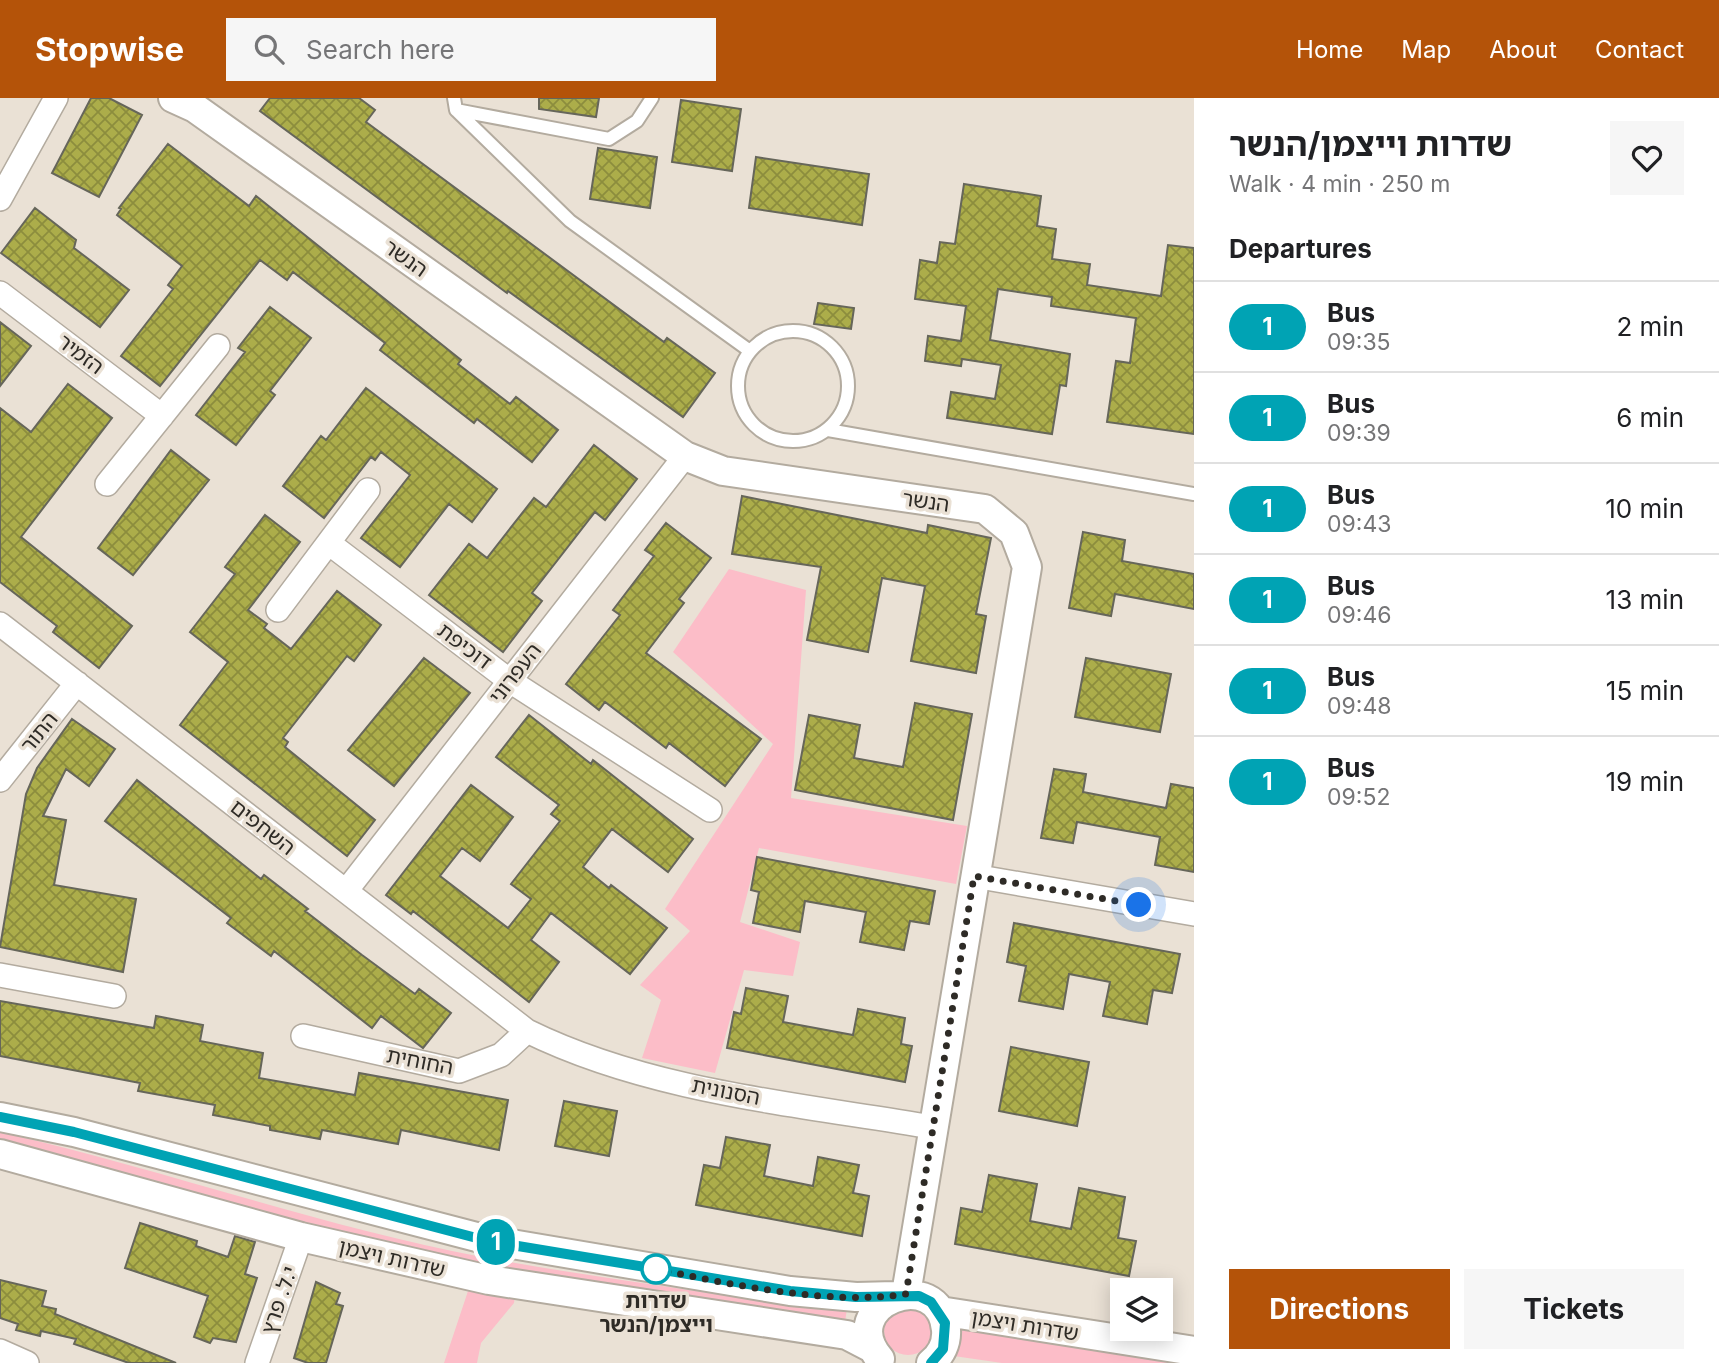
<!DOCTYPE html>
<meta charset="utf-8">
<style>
:root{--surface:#fff;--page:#f6f6f6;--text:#202124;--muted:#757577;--line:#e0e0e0;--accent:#b45309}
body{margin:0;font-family:Inter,"Noto Sans Hebrew",sans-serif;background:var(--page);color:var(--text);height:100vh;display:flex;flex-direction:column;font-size:26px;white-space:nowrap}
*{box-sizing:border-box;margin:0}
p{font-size:23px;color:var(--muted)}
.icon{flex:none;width:38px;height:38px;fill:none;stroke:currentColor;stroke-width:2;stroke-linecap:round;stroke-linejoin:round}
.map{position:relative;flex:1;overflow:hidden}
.side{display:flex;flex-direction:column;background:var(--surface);width:525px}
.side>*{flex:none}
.badge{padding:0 14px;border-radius:23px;font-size:24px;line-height:46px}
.controls{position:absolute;left:1110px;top:1180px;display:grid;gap:14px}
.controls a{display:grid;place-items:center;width:63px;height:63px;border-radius:0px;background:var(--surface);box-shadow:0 4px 18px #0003;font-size:35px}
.you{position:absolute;width:35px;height:35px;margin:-18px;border:5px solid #fff;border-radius:50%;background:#1a73e8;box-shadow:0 0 0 10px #1a73e833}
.map>.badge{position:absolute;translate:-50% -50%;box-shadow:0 0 0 4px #fff}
h2{padding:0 35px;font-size:26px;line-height:63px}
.round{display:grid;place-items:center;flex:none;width:74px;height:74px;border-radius:0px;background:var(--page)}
.headline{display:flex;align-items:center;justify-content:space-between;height:119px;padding:0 35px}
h1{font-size:33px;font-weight:700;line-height:52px}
.action{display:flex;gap:14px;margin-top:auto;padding:14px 35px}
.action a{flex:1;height:80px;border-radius:0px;background:var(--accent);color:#fff;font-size:28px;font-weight:700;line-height:80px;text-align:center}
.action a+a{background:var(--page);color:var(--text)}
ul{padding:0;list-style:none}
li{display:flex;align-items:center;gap:21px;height:91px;padding:0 35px;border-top:2px solid var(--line)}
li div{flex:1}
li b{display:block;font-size:26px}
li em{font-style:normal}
li .badge{min-width:77px;font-weight:700;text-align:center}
header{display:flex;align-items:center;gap:42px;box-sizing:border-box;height:98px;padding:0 35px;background:var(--accent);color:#fff}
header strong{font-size:33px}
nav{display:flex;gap:38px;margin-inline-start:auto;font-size:24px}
.search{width:490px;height:63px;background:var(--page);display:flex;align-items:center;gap:18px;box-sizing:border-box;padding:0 24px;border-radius:0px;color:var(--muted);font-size:26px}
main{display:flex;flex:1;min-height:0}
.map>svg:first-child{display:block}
</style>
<header>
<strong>Stopwise</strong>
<div class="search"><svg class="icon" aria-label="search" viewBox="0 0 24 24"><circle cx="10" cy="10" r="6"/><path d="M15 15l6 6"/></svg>Search here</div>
<nav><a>Home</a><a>Map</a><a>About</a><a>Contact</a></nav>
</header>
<main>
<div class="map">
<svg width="1194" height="1265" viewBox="0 0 1194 1265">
<defs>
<pattern id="building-cross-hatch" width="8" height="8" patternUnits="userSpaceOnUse" patternTransform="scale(1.75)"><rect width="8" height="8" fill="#acad4a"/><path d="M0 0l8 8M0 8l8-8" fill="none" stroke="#8c8d3d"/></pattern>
</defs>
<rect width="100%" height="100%" fill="#eae1d5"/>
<path fill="#fcbdc8" d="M 729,471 L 806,492 L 791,700 L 967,728 L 956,786 L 759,750 L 740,824 L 800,844 L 793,878 L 744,872 L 715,975 L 642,960 L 661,902 L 640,887 L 690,833 L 665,811 L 773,646 L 673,554 Z
M 0,1034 C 162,1071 319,1128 482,1159 C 595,1180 709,1194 823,1212 L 847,1210 L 844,1232 L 484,1175 L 0,1044 Z
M 471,1184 L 516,1191 L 514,1205 L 481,1245 L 477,1265 L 444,1265 Z
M884 1233a24 24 0 1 1 48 0a24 24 0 1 1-48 0Z
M 953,1224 L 1194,1265 L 1002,1265 L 947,1257 Z"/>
<path fill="url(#building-cross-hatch)" stroke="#66665a" stroke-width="2" d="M 91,0 L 109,0 L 142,17 L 99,99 L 52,75 Z
M 270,0 L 359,0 L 375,12 L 366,24 L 664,244 L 667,240 L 715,275 L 683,319 L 508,193 L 507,195 L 260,13 Z
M 539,0 L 599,0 L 596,19 L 539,11 Z
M 681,2 L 741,11 L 732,73 L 672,64 Z
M 168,46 L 249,108 L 256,98 L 461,262 L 458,266 L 510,306 L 516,299 L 558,332 L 532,364 L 477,321 L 474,325 L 380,252 L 385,245 L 293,174 L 287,182 L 260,162 L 160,288 L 121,258 L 173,191 L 168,187 L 182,168 L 117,117 L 121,111 L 119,110 Z
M 598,50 L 657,59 L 650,110 L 590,101 Z
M 756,59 L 869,76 L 862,127 L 749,110 Z
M 964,86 L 1041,98 L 1037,128 L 1056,131 L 1052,161 L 1090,166 L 1087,187 L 1161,198 L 1168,147 L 1194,150 L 1194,336 L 1107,324 L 1116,263 L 1130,265 L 1136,220 L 1051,208 L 1052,199 L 998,191 L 990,242 L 1070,256 L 1066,288 L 1060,287 L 1052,336 L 947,320 L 951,294 L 995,301 L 1001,267 L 962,261 L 961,268 L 925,263 L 928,238 L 961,243 L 966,208 L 915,201 L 920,162 L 937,165 L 940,144 L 955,146 Z
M 35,110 L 76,142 L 74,150 L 129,192 L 100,229 L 1,155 Z
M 818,205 L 854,210 L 851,231 L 814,226 Z
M 270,209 L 311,240 L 270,293 L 275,297 L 236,347 L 196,317 L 245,254 L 238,250 Z
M 0,224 L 31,248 L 0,288 Z
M 68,286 L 112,320 L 21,439 L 132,528 L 99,570 L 53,534 L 57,528 L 0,484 L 0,310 L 31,334 Z
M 366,290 L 497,391 L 472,424 L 449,406 L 400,469 L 361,440 L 410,377 L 381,354 L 375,362 L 371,359 L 324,420 L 283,388 L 321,338 L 326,342 Z
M 594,347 L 637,381 L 605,422 L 595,414 L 532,495 L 542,503 L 503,554 L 429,497 L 469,446 L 487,460 L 534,400 L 546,409 Z
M 171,352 L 209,382 L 133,477 L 98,450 Z
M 742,398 L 927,435 L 928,427 L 991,440 L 976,516 L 986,518 L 976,575 L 911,563 L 925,488 L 882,480 L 868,554 L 807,542 L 821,469 L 732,456 Z
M 265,417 L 300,444 L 248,512 L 267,526 L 264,530 L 291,551 L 337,493 L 381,527 L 354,563 L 347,558 L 283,640 L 288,644 L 285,649 L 375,722 L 347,758 L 180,627 L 228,564 L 190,534 L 235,476 L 225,469 Z
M 666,425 L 711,460 L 679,501 L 684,505 L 646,555 L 761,641 L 725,688 L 669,645 L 666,650 L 605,604 L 599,612 L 566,586 L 620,517 L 613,512 L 654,458 L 645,452 Z
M 1083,434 L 1125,442 L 1122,463 L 1194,476 L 1194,511 L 1115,496 L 1111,518 L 1069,510 Z
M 424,560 L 470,595 L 394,688 L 348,652 Z
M 1086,560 L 1171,576 L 1160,634 L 1075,619 Z
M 915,605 L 972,616 L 953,722 L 795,692 L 809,617 L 860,627 L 854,660 L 903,669 Z
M 529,617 L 591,666 L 593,662 L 693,741 L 668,774 L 612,731 L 583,769 L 609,790 L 611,787 L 667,830 L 630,876 L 551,815 L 531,842 L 559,864 L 529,904 L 413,813 L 411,816 L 386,797 L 471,687 L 513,719 L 480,763 L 462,750 L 440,778 L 508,830 L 531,801 L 511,786 L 560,723 L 551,716 L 559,707 L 496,659 Z
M 72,621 L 115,651 L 89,688 L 66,671 L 43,718 L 66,722 L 54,787 L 136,801 L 123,874 L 0,849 L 26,696 L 37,670 Z
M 1054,671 L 1086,676 L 1083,694 L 1166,710 L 1171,686 L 1194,690 L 1194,774 L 1155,767 L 1160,739 L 1077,724 L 1073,745 L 1041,740 Z
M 137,682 L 261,781 L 264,777 L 308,811 L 305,813 L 362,857 L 415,896 L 419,891 L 451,915 L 423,950 L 381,918 L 372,930 L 274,853 L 271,858 L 227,825 L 231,820 L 105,723 Z
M 757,759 L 935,793 L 929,826 L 910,823 L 904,852 L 860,844 L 866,814 L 805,803 L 800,834 L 753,825 L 759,794 L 751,792 Z
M 1014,825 L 1180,856 L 1172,895 L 1153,892 L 1147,926 L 1103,918 L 1110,884 L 1069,876 L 1063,911 L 1019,903 L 1026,868 L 1007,864 Z
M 746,890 L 788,898 L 783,924 L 853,937 L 858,911 L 905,920 L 901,946 L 912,948 L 905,984 L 727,950 L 734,914 L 741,916 Z
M 0,903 L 154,930 L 156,918 L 203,927 L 200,943 L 263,955 L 259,980 L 355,997 L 359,975 L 508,1002 L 499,1052 L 401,1032 L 398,1046 L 322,1032 L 320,1041 L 270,1032 L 270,1028 L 213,1017 L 215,1007 L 138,993 L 140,985 L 0,958 Z
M 1011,949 L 1089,964 L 1077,1028 L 999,1013 Z
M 564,1003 L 617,1013 L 609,1058 L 555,1048 Z
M 726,1039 L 770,1047 L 764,1078 L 813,1088 L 818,1059 L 859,1067 L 853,1095 L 869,1098 L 862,1138 L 696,1107 L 704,1067 L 720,1070 Z
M 989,1077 L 1037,1086 L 1030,1123 L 1071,1131 L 1079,1090 L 1125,1099 L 1118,1140 L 1136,1143 L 1129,1178 L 955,1146 L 961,1110 L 982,1114 Z
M 140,1125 L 197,1143 L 196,1148 L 228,1159 L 235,1138 L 255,1144 L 245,1176 L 257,1180 L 236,1244 L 213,1240 L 210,1245 L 194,1239 L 208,1198 L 125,1170 Z
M 0,1182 L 46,1193 L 42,1208 L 56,1211 L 55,1216 L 176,1265 L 129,1265 L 74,1246 L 76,1241 L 41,1233 L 40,1238 L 16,1232 L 18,1226 L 0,1220 Z
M 316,1184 L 340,1195 L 336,1206 L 343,1208 L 326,1265 L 308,1265 L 294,1260 Z"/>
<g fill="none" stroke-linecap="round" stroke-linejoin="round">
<g stroke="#b3ab9f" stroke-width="16">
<path id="service" d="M 454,0 L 456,12 L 570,123 L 750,253
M 456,12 L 609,41 L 637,23 L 652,0
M738 288a55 55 0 1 1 110 0a55 55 0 1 1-110 0Z
M 828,332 L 1194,396"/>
</g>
<g stroke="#b3ab9f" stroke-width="26">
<path id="minor" d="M 0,101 L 56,0
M 0,195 L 162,318
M 107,386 L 218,248
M 330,446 L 510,583 L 710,712
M 278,512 L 368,392
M 0,526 L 527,933 C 651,994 797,1006 932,1029
M 0,682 L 77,585
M 974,778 L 1194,816
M 346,793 L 685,358
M 0,877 L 114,898
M 303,938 L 459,973 L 501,957 L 527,933
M 0,1253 L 27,1265
M 257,1265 L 301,1139"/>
</g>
<g stroke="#b3ab9f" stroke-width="32">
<path id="tertiary" d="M 173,0 L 195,10 L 685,358 L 723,373 L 985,411 L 1014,435 L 1027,469 L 906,1196
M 0,1019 L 74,1034 L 488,1142 L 790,1193 L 856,1199 L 895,1198
M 0,1056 L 301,1139 L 489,1182 L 847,1237 L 872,1250
M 940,1213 L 1194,1253
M 880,1261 C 833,1206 940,1165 946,1232 C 947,1245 941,1257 931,1265"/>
</g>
<use href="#service" stroke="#fff" stroke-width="12"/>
<use href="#minor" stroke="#fff" stroke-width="23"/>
<use href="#tertiary" stroke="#fff" stroke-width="28"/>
</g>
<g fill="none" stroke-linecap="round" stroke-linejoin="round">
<g stroke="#fff" stroke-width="16">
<path id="line" d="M 0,1019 L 74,1034 L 488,1143 L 790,1193 L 856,1199 L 919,1198 L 931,1204 L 945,1225 L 943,1251 L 931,1265"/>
</g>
<use href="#line" stroke="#00a3b4" stroke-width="10"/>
<path stroke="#2e2b26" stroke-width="7" stroke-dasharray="0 12.6" d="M 656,1171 C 728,1186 833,1208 906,1196 L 974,778 L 1139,807"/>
</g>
<circle fill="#fff" stroke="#00a3b4" stroke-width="3.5" cx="656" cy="1171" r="14"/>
<g text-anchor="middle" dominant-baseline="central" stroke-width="7" stroke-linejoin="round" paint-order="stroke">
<g font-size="21" fill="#2e2b26" stroke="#eae1d5">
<text transform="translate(406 160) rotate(35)">הנשר</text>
<text transform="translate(81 256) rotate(37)">הזמיר</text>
<text transform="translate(926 403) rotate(8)">הנשר</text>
<text transform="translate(465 548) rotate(37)">דוכיפת</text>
<text transform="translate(515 575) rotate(-52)">העפרוני</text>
<text transform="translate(39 634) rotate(-51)">התור</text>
<text transform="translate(263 729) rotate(38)">השחפים</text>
<text transform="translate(420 963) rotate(11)">החוחית</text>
<text transform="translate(726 993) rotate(11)">הסנונית</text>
<text transform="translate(392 1160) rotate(13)">שדרות ויצמן</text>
<text transform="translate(279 1202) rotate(-71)">י.ל. פרץ</text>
<text transform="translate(1025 1227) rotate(9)">שדרות ויצמן</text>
</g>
<g font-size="21" font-weight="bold" fill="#2e2b26" stroke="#eae1d5">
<text x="656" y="1202">שדרות<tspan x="656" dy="24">וייצמן/הנשר</tspan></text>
</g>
</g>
</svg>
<div class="controls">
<a><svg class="icon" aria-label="layers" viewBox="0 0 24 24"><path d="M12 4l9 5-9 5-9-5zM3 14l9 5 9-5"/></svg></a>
</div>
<div class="you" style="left:1139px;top:807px"></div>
<b class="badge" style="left:496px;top:1144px;background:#00a3b4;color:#fff">1</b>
</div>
<section class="side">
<div class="headline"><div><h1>שדרות וייצמן/הנשר</h1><p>Walk · 4 min · 250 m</p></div><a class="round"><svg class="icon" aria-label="heart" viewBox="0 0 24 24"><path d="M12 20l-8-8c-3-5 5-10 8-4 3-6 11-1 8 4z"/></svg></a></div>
<h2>Departures</h2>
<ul>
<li><span class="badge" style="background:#00a3b4;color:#fff">1</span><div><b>Bus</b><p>09:35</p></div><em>2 min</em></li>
<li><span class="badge" style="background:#00a3b4;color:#fff">1</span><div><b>Bus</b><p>09:39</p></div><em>6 min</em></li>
<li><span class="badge" style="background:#00a3b4;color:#fff">1</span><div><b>Bus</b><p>09:43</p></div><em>10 min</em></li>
<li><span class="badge" style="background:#00a3b4;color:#fff">1</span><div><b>Bus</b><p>09:46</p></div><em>13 min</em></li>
<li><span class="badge" style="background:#00a3b4;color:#fff">1</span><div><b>Bus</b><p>09:48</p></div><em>15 min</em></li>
<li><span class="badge" style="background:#00a3b4;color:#fff">1</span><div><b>Bus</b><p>09:52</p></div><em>19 min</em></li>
</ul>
<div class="action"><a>Directions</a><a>Tickets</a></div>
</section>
</main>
